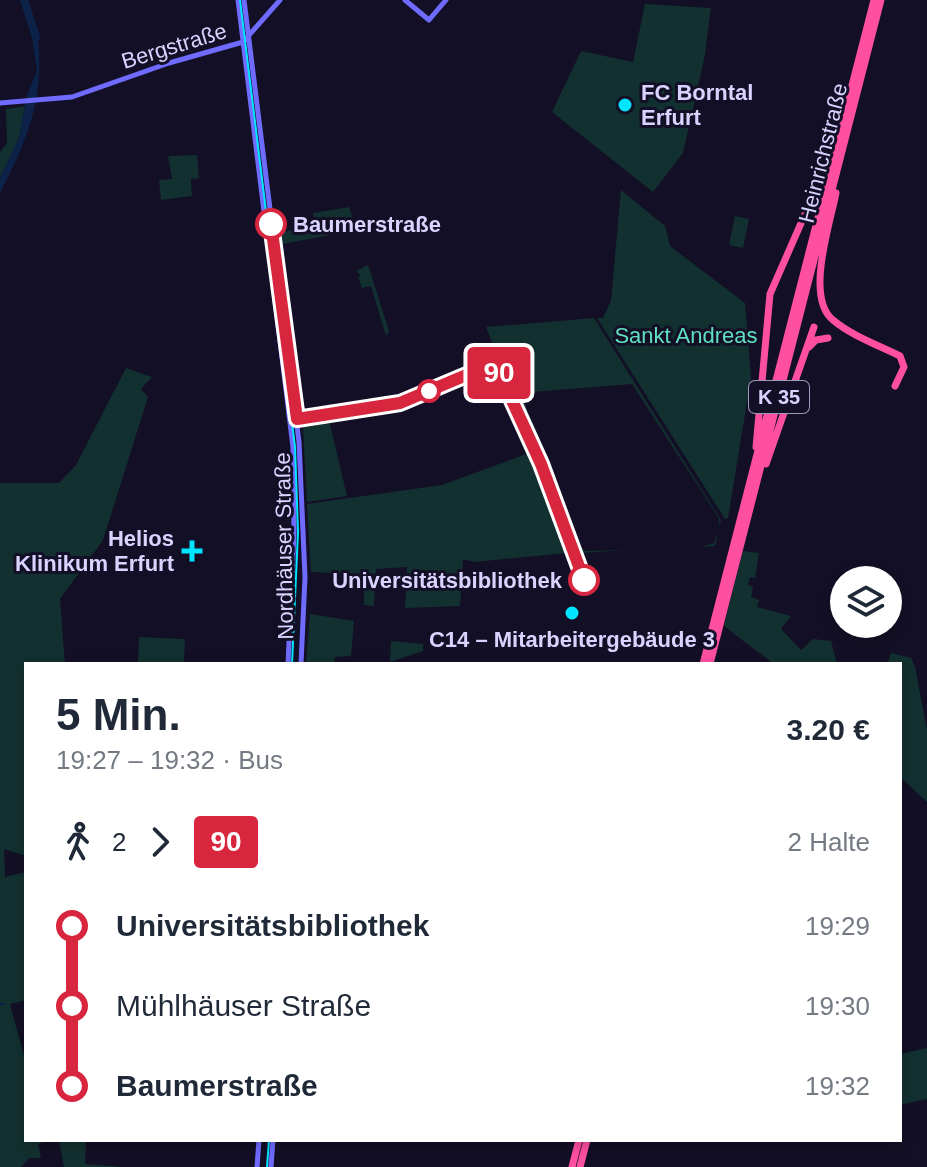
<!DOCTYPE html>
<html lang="de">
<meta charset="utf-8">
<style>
:root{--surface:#fff;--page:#f6f6f7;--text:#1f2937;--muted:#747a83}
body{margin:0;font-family:Helvetica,sans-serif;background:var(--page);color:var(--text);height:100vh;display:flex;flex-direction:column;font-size:30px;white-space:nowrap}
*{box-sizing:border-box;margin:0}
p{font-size:26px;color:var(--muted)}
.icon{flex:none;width:44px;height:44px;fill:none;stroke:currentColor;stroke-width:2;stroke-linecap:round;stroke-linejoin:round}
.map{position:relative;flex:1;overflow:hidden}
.sheet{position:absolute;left:24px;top:662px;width:878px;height:480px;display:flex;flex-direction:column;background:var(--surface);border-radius:0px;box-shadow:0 4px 12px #0003}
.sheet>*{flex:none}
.badge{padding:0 16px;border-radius:6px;font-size:28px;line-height:52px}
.controls{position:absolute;left:830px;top:566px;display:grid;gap:16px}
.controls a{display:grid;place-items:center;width:72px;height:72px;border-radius:50%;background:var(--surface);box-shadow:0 4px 12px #0003;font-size:40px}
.map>.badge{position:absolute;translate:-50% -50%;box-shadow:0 0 0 4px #fff}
.legs{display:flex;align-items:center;gap:12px;height:88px;padding:0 32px;font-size:26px}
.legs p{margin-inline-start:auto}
.overview{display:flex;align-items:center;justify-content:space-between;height:136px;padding:0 32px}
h1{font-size:44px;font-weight:800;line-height:60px}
ul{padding:0 32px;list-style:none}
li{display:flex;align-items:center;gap:28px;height:80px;font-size:30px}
li i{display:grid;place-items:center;width:12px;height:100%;margin:0 10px;background:currentColor}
li i::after{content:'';width:20px;height:20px;margin:-10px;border:6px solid;border-radius:50%;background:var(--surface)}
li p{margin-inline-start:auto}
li:first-child i{background:linear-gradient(#0000 50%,currentColor 0)}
li:last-child i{background:linear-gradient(currentColor 50%,#0000 0)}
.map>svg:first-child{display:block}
</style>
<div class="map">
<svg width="927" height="1167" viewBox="0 0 927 1167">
<rect width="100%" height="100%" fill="#130f26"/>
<path fill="#12302f" d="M 645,4 L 711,8 L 705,55 L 683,153 L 653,192 L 552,112 L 581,51 L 633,62 Z
M 25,106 L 19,138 L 0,178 L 0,152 L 7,143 L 6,109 Z
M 197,155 L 199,178 L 191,179 L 192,196 L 161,200 L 159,180 L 172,179 L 168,156 Z
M 621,190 L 665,226 L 670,246 L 745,303 L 751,378 L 728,518 L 725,519 L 597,318 L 603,318 L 611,301 Z
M 349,207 L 356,230 L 278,245 L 276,233 L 315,226 L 313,213 Z
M 735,216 L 749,219 L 743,248 L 729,245 Z
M 368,265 L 389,331 L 386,336 L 371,286 L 362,288 L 358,277 L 361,276 L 356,271 Z
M 594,318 L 721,520 L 715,546 L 701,547 L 714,543 L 720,526 L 718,517 L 632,384 L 520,393 L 554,473 L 579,547 L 586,551 L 627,550 L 581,553 L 576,551 L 486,327 Z
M 126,368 L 152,377 L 141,389 L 148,397 L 103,540 L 60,599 L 65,664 L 26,664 L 26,856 L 4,849 L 5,877 L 26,872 L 26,1000 L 10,1004 L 26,1063 L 26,1140 L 43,1142 L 38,1144 L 41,1158 L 29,1158 L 21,1167 L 0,1167 L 0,483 L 59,483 L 76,465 Z
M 491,371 L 539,475 L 566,553 L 474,562 L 463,559 L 460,606 L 405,608 L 407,567 L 376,569 L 374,606 L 364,605 L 364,585 L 356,584 L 356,574 L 311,572 L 307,504 L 442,485 L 526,454 Z
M 329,420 L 347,496 L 307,502 L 303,428 L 307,423 Z
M 743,551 L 759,553 L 755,578 L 750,577 L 748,585 L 753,587 L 751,597 L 759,600 L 757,607 L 791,616 L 781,629 L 801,650 L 813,639 L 831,641 L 837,664 L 774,664 L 729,630 L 724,625 Z
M 310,614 L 354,621 L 351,656 L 335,657 L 334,664 L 306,664 Z
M 139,637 L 185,639 L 184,664 L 138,663 Z
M 391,641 L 423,644 L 423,651 L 390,662 Z
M 891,653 L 911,658 L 915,667 L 927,730 L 927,802 L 900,777 L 900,664 L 887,664 Z
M 927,1048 L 927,1099 L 900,1105 L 900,1054 Z
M 59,1140 L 86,1140 L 85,1164 L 124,1167 L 64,1167 Z"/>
<path fill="#0c2248" d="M 37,29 C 46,94 29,137 0,193 L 0,178 L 19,138 L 27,95 L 37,71 L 31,31 Z"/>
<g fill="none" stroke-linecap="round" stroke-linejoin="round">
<path stroke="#0c2248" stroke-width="2" d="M 0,1004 L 5,1004
M 24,1008 L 26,1008"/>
<path stroke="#0c2248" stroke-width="8" d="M 24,0 L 36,37"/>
<path stroke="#6f6bff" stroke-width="5" d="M 238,0 L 293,447 L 294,532 L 288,664
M 244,0 L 299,442 L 305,577 L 301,664
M 405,0 L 429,20 L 446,0
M 0,103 L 72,97 L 169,63 L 243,42 L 280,0
M 257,1167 L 259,1140
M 271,1167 L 273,1140"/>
<path stroke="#ff4fa3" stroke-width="7" d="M 836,193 C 830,224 805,298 833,320 C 852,336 878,345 900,356 L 904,367 L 895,386
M 809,347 L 816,340 L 828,338
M 756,447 L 770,294 L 827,164
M 766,464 L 814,327
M 703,664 L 874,0
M 710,664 L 881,0
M 572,1167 L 579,1140
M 580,1167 L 587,1140"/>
<path stroke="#00e5ff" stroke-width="2" d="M 240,0 L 295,447 L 298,532 L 292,664
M 267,1167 L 269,1140"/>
</g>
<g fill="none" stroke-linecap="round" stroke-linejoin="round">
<g stroke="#fff" stroke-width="18">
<path id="line-1" d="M 271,224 L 297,419 L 400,403 L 495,363 L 541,464 L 584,580"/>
</g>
<use href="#line-1" stroke="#d7263d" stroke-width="12"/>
</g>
<g fill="#00e5ff" stroke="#130f26" stroke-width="3">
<circle cx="625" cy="105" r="8"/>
<path d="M188 539h8v8h8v8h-8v8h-8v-8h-8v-8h8z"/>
<circle cx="572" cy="613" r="8"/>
</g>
<g fill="#fff" stroke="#d7263d" stroke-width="4">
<circle cx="271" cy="224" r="14"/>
<circle cx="429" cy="391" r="10"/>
<circle cx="584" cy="580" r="14"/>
</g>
<g text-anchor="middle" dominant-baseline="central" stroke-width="6" stroke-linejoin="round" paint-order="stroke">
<rect fill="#130f26" stroke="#9e99be" stroke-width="2" x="749" y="381" width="60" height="32" rx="6"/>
<g font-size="20" font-weight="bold" fill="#d9d4ff">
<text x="779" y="397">K 35</text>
</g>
<g font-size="22" fill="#d9d4ff" stroke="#130f26">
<text transform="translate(174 46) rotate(-17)">Bergstraße</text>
<text transform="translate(823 153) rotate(-76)">Heinrichstraße</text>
<text transform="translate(284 546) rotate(-91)">Nordhäuser Straße</text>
</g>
<g font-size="22" font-weight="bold" fill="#d9d4ff" stroke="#130f26" text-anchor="start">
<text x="641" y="92">FC Borntal<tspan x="641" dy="25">Erfurt</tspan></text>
<text x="174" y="538" text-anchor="end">Helios<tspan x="174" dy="25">Klinikum Erfurt</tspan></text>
<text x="572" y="639" text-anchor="middle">C14 – Mitarbeitergebäude 3</text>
</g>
<g font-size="22" font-weight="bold" fill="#d9d4ff" stroke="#130f26" text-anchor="start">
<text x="293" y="224">Baumerstraße</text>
<text x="562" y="580" text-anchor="end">Universitätsbibliothek</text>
</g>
<g font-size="22" fill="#5fe0c0" stroke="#130f26">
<text x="686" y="335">Sankt Andreas</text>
</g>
</g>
</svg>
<div class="controls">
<a><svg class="icon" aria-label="layers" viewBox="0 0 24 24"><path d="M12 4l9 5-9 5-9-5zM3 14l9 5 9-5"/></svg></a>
</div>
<b class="badge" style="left:499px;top:373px;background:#d7263d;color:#fff">90</b>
<section class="sheet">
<div class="overview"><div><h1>5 Min.</h1><p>19:27 – 19:32 · Bus</p></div><b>3.20 €</b></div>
<div class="legs"><svg class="icon" aria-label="walk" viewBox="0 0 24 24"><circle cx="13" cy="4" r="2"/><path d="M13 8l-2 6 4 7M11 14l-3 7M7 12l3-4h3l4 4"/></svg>2<svg class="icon" aria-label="forward" viewBox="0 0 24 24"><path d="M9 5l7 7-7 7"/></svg><b class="badge" style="background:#d7263d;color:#fff">90</b><p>2 Halte</p></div>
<ul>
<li><i style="color:#d7263d"></i><b>Universitätsbibliothek</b><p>19:29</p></li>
<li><i style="color:#d7263d"></i><span>Mühlhäuser Straße</span><p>19:30</p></li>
<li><i style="color:#d7263d"></i><b>Baumerstraße</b><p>19:32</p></li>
</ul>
</section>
</div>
